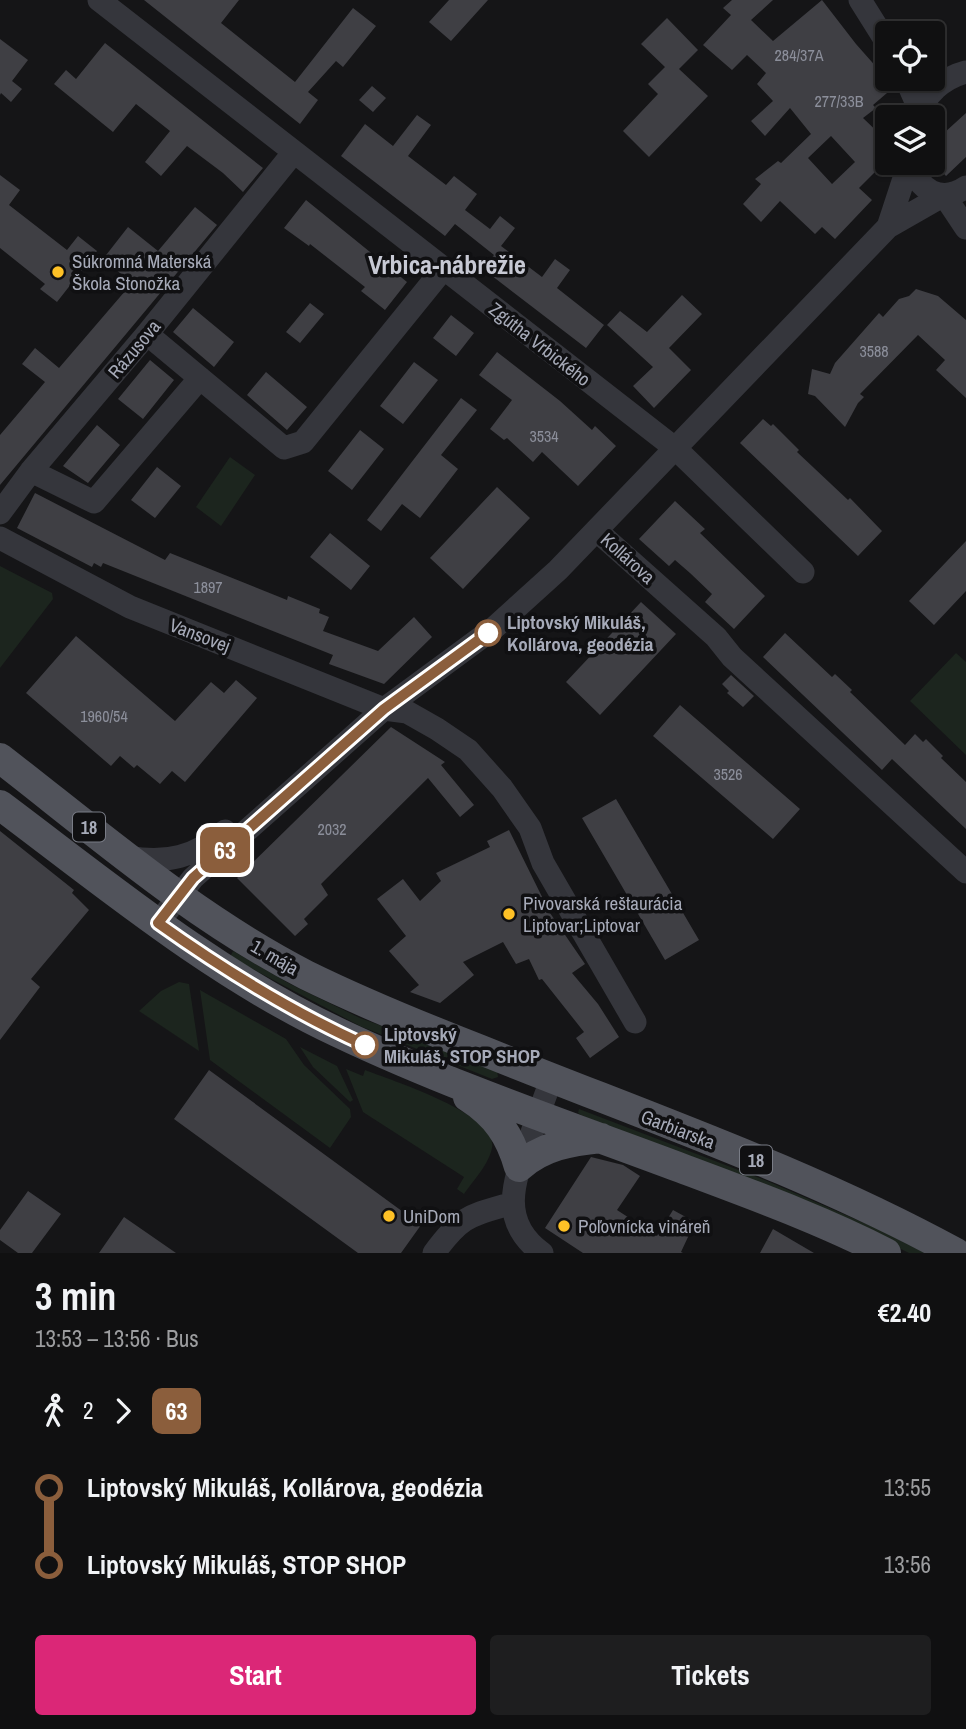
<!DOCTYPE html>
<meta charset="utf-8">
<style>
:root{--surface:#101011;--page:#1e1e1f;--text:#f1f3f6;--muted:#9c9d9f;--line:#303031;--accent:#db2777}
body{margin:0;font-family:"Archivo Narrow",sans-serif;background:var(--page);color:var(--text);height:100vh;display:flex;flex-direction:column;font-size:26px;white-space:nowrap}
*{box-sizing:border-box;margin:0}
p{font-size:23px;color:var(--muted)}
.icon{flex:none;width:38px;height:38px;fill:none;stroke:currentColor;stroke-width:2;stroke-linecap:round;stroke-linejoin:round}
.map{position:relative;height:1253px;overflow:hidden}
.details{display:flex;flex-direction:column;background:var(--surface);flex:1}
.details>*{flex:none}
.badge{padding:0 14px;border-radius:10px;font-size:24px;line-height:46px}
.fabs{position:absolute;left:875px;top:21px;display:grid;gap:14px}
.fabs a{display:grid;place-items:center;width:70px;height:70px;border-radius:7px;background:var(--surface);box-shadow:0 2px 5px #0004,0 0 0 2px var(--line);font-size:35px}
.map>.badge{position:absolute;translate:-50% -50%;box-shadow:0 0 0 4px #fff}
.legs{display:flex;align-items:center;gap:10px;height:77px;padding:0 35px;font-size:23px}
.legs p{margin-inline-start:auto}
.head{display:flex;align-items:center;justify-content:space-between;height:119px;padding:0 35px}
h1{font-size:38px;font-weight:700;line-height:52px}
.action{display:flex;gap:14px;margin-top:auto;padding:14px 35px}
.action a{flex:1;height:80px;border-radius:7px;background:var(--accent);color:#fff;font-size:28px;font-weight:700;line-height:80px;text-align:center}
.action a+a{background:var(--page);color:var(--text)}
ul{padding:0 35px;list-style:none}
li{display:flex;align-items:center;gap:24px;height:77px;font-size:26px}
li i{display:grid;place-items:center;width:10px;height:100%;margin:0 9px;background:currentColor}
li i::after{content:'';width:18px;height:18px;margin:-9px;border:5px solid;border-radius:50%;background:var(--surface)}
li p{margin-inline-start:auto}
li:first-child i{background:linear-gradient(#0000 50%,currentColor 0)}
li:last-child i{background:linear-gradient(currentColor 50%,#0000 0)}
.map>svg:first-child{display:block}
</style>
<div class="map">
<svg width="966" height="1253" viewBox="0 0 966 1253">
<rect width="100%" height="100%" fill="#151517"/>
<path fill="#1c251e" d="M 230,457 L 255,475 L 221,526 L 196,507 Z
M 0,566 L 52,593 L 53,599 L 0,668 Z
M 956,653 L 966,662 L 966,755 L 910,701 Z
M 233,951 L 290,984 L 360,1018 L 494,1067 L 497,1070 L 498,1077 L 492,1079 L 360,1026 L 230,957 Z
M 179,982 L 189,984 L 199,1051 L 139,1011 L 161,991 Z
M 200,990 L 286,1039 L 304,1065 L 350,1109 L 351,1117 L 330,1148 L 210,1060 Z
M 300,1047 L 337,1066 L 353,1100 L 350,1102 L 313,1067 Z
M 346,1069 L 363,1076 L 365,1070 C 390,1080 499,1114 492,1148 C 489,1164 473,1181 464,1194 L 457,1189 L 464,1177 L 363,1112 Z
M 579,1109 L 767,1181 L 878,1229 L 925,1253 L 909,1253 L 875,1236 L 581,1115 L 578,1113 Z"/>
<path fill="#3f3f44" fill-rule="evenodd" d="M 144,0 L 239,0 L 221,23 L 295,82 L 353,8 L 376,26 L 343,67 L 336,61 L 308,92 L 318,100 L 300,124 Z
M 449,0 L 488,0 L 451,41 L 429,22 Z
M 732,0 L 773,0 L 751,20 L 773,41 L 822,0 L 856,44 L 894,87 L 873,105 L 876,108 L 863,118 L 887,141 L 887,160 L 859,188 L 872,200 L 835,239 L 822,227 L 815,234 L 780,201 L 761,222 L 743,204 L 761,184 L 755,179 L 778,161 L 781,163 L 811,134 L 790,108 L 765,136 L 751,121 L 773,101 L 757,84 L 766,73 L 747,55 L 732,70 L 703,45 L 731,15 L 723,8 ZM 831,136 L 855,162 L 832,184 L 808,158 Z
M 667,18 L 698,50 L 679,69 L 708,96 L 649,157 L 623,131 L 658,94 L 648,84 L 665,67 L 641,44 Z
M 0,39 L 28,60 L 12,81 L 22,89 L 11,102 L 1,93 L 0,95 Z
M 105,43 L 263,168 L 243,192 L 223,173 L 187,146 L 161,176 L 145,162 L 170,131 L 136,104 L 113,132 L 54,84 L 66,70 L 76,79 Z
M 372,86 L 386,98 L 373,112 L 359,100 Z
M 966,113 L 966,157 L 946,176 L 933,162 L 933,143 Z
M 417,115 L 431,125 L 408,156 L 446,185 L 454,176 L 477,194 L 465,210 L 490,229 L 500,216 L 515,228 L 501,246 L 542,277 L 555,259 L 570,270 L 557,288 L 604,325 L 586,348 L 483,269 L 494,255 L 455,224 L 445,236 L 341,156 L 365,124 L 393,146 Z
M 0,175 L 20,190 L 9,205 L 67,250 L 78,236 L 97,251 L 57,302 L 40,289 L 45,284 L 0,248 Z
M 306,200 L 407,282 L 385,310 L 361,291 L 365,287 L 310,244 L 309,246 L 284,228 Z
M 195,207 L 217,225 L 0,485 L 0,435 L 45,382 L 22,364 L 35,348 L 59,368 L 132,283 L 103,259 L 128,227 L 158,251 Z
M 916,289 L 938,296 L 966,320 L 966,398 L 936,370 L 945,360 L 918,335 L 860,394 L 864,397 L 858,403 L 845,427 L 815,396 L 808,394 L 812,369 L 830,374 L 835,363 L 879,313 L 883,317 L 899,299 L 909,296 Z
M 682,295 L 702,314 L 669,348 L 691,370 L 654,408 L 633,386 L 653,367 L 607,325 L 620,311 L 647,332 Z
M 310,303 L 324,314 L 300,343 L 286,332 Z
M 193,308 L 234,342 L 214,367 L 173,332 Z
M 451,315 L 474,333 L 456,356 L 433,338 Z
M 497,352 L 560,401 L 592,430 L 595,426 L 616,446 L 578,486 L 542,452 L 533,462 L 507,438 L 504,440 L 490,429 L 512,400 L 479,375 Z
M 150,360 L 174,380 L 143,419 L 118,399 Z
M 414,362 L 438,380 L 403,424 L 380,406 Z
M 266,372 L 307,407 L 287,430 L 247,395 Z
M 461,398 L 477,410 L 441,455 L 458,469 L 420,518 L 402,504 L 381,531 L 367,520 Z
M 763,419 L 771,426 L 773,424 L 799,450 L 797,452 L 848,500 L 850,498 L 882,531 L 858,556 L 740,443 Z
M 97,425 L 120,445 L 88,483 L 63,466 Z
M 360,430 L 384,449 L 352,490 L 328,471 Z
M 157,467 L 181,486 L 155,518 L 131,500 Z
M 497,487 L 530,518 L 463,589 L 430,558 Z
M 35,493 L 165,560 L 170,553 L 287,600 L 288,596 L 320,609 L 319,613 L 329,617 L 323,631 L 378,651 L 414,617 L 432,637 L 384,684 L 329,664 L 333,655 L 103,563 L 101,567 L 94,563 L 92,567 L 17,528 Z
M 675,501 L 705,529 L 700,533 L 765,596 L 734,629 L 705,602 L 712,594 L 690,573 L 675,560 L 669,566 L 639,539 Z
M 330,533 L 370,566 L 351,590 L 310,557 Z
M 966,541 L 966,591 L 934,625 L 909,601 Z
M 641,602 L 676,634 L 600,715 L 566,682 Z
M 785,633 L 832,677 L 835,674 L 852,690 L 850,692 L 905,745 L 915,734 L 923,742 L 926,739 L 943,756 L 941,758 L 966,782 L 966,829 L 892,759 L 882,770 L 763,657 Z
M 76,636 L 175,721 L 211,682 L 224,693 L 236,680 L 257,698 L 185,782 L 172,771 L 160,784 L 137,765 L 134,768 L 120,756 L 111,766 L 26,693 Z
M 731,675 L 754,696 L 743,707 L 727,693 L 729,691 L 722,684 Z
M 680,705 L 800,809 L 773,839 L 653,736 Z
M 391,727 L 445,762 L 441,765 L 474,805 L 460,817 L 428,778 L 321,884 L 328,895 L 304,919 L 308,924 L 295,936 L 237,878 Z
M 616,799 L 699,940 L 665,960 L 582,818 Z
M 509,830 L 550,913 L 585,964 L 572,973 L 598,1004 L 619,1037 L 590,1058 L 576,1038 L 584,1032 L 542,979 L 539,980 L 529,959 L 516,964 L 503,942 L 463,962 L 474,975 L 440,1003 L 410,992 L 419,985 L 389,951 L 406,936 L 377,899 L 403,879 L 420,901 L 441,881 L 436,873 L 490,847 L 487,841 Z
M 0,831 L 74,890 L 72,893 L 89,910 L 31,979 L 40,987 L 0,1040 Z
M 209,1070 L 421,1225 L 401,1253 L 358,1253 L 174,1119 Z
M 591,1157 L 623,1165 L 640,1176 L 617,1210 L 657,1236 L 673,1210 L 695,1222 L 681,1252 L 683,1253 L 583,1253 L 545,1228 Z
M 28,1191 L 61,1214 L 32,1253 L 18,1253 L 0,1240 L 0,1230 Z
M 124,1217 L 176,1253 L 99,1253 Z
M 773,1229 L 814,1253 L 760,1253 Z"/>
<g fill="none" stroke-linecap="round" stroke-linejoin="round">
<path stroke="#35363c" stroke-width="23" d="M 99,0 L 676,449 L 803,572
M 860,0 L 887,43
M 906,79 L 920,111
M 918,117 C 925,94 943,78 966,72
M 911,163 C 918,190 941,204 966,187
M 944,195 L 966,228
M 888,227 L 909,163
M 147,334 L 284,448 L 303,442 L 444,268
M 31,471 L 94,502 L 200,378
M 0,513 L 31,471 L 147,334 L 294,152
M 597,531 L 716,637 L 732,657 L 966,872
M 0,538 L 130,607 L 384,709 L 407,712 L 437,729 L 468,750 L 502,788 L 530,828 L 543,863 L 635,1022
M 128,857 C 166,864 196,857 225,831
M 158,923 L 193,878 L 384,709 L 494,628 L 558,570 L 888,227 L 944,195
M 434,1253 C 462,1215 469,1216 513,1203
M 542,1253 C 499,1222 513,1182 529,1141 C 536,1120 544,1100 551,1080"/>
<path stroke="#51535b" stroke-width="30" d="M 0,758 C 98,834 195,918 306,975 C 363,1003 422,1027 481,1050 C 639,1114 806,1171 956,1253
M 0,805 C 108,886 214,974 337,1032 C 448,1085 566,1125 681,1168 C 750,1194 820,1219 886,1253
M 468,1097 C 496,1115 510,1135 519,1167 C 542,1146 571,1141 601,1138"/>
</g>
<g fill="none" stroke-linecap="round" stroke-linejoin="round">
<g stroke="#fff" stroke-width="16">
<path id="line-1" d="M 365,1045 C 292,1012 224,970 158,923 L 193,878 L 384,709 L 488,633"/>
</g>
<use href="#line-1" stroke="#8b5e3c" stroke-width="10"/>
</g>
<g fill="#fec126" stroke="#101012" stroke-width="2.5">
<circle cx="58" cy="272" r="7"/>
<circle cx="509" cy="914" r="7"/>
<circle cx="389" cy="1216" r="7"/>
<circle cx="564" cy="1226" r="7"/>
</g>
<g fill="#fff" stroke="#8b5e3c" stroke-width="3.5">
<circle cx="488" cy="633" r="12"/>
<circle cx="365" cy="1045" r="12"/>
</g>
<g text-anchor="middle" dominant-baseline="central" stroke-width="7" stroke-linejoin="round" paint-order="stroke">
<g font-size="16" fill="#8c8f9b">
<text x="799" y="55">284/37A</text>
<text x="839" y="101">277/33B</text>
<text x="874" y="351">3588</text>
<text x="544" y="436">3534</text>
<text x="208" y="587">1897</text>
<text x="104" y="716">1960/54</text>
<text x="728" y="774">3526</text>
<text x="332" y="829">2032</text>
</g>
<g fill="#101012" stroke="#797c86" stroke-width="2">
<rect x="73" y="812.5" width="32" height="29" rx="5"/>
<rect x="740" y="1145.5" width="32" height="29" rx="5"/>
</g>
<g font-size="18" font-weight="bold" fill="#a6aab8">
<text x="89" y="827">18</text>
<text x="756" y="1160">18</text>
</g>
<g font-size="19" fill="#a6aab8" stroke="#101012" text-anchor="start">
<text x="72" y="261">Súkromná Materská<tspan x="72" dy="22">Škola Stonožka</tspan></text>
<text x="523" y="903">Pivovarská reštaurácia<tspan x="523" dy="22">Liptovar;Liptovar</tspan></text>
<text x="403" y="1216">UniDom</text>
<text x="578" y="1226">Poľovnícka vináreň</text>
</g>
<g font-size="19" fill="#a6aab8" stroke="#101012">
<text transform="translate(540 344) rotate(38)">Zgútha Vrbického</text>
<text transform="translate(134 349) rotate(-50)">Rázusova</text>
<text transform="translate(628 558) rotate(42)">Kollárova</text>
<text transform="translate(200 635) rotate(21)">Vansovej</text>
<text transform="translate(275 957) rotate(30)">1. mája</text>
<text transform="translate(678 1129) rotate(21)">Garbiarska</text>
</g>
<g font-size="19" font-weight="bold" fill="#a6aab8" stroke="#101012" text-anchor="start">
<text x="507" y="622">Liptovský Mikuláš,<tspan x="507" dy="22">Kollárova, geodézia</tspan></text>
<text x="384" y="1034">Liptovský<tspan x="384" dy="22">Mikuláš, STOP SHOP</tspan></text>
</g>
<g font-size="26" font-weight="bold" fill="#c7c9d4" stroke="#101012">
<text x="447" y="264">Vrbica-nábrežie</text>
</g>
</g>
</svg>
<div class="fabs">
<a><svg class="icon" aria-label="locate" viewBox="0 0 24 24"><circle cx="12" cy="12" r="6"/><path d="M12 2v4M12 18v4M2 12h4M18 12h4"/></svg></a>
<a><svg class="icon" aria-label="layers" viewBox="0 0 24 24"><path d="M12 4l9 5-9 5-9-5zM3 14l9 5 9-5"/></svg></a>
</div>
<b class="badge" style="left:225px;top:850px;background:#8b5e3c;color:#fff">63</b>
</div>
<section class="details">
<div class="head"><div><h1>3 min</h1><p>13:53 – 13:56 · Bus</p></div><b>€2.40</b></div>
<div class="legs"><svg class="icon" aria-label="walk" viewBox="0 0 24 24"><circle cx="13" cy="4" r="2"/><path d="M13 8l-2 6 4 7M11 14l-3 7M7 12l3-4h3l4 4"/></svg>2<svg class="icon" aria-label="forward" viewBox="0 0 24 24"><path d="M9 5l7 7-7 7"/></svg><b class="badge" style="background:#8b5e3c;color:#fff">63</b></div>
<ul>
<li><i style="color:#8b5e3c"></i><b>Liptovský Mikuláš, Kollárova, geodézia</b><p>13:55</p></li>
<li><i style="color:#8b5e3c"></i><b>Liptovský Mikuláš, STOP SHOP</b><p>13:56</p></li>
</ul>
<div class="action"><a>Start</a><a>Tickets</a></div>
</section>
